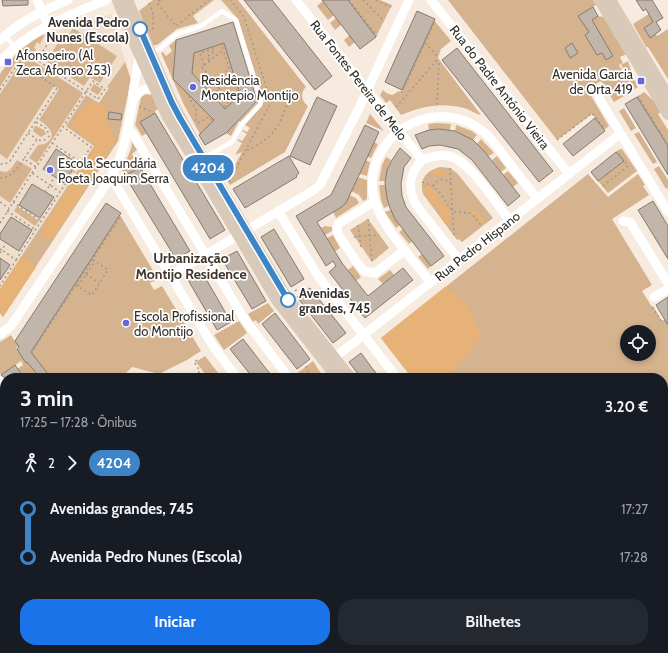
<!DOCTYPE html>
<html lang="pt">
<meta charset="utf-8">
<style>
:root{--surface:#171b24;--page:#242831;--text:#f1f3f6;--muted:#9ea1a6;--accent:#1a73e8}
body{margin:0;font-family:Cabin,sans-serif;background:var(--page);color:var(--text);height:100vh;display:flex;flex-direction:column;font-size:15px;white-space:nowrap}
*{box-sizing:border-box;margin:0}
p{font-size:13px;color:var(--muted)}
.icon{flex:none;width:22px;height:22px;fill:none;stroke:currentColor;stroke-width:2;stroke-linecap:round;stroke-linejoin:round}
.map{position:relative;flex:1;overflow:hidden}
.panel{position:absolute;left:0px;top:373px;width:668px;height:280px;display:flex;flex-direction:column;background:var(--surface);border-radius:16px 16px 0 0;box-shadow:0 2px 6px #0003}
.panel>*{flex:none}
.badge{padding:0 8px;border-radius:13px;font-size:14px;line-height:26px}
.buttons{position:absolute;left:620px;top:325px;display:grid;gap:8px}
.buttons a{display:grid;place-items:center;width:36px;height:36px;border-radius:50%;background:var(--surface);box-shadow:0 2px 6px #0003;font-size:20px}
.map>.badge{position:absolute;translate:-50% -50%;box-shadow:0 0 0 2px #fff}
.legs{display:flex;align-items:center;gap:6px;height:44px;padding:0 20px;font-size:13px}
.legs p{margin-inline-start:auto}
.head{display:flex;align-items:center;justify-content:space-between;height:68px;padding:0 20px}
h1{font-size:22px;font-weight:800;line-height:30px}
.cta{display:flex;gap:8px;margin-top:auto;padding:8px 20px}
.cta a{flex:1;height:46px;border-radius:16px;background:var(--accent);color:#fff;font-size:16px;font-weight:800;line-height:46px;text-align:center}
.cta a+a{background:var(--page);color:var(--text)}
ul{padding:0 20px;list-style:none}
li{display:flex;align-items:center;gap:14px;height:48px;font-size:15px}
li i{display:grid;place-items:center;width:6px;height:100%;margin:0 5px;background:currentColor}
li i::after{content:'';width:10px;height:10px;margin:-5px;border:3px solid;border-radius:50%;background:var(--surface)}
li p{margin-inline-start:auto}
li:first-child i{background:linear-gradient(#0000 50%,currentColor 0)}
li:last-child i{background:linear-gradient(currentColor 50%,#0000 0)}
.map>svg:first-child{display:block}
</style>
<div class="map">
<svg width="668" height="653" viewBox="0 0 668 653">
<rect width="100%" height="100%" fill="#f7eade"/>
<path fill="#f0decc" d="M 111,14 L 131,80 L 118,141 L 3,317 L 0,313 L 0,74 L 17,54 L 39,37 Z
M 267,648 L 515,648 L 519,653 L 270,653 Z"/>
<path fill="#d6b38f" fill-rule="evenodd" d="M 153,0 L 214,0 L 193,16 L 198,23 L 177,29 L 157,45 L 153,45 L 139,11 Z
M 221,0 L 238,0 L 306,87 C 300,93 301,101 308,106 L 285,152 L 230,185 L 227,180 L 242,152 L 235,155 L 242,143 L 237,140 L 238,139 L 242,141 L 247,134 L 242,131 L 243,130 L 247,132 L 250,128 L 245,125 L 264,102 L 238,19 Z
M 348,0 L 380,0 L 392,5 L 376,37 Z
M 448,0 L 593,0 L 596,5 L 579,16 L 584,24 L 598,16 L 604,17 L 613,32 L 614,36 L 617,38 L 627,54 L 620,57 L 623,63 L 619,65 L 634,90 L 614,102 L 601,81 L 587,89 L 609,126 L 604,130 L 592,114 L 557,140 ZM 596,28 L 613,56 L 606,60 L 602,53 L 597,55 L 585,35 Z
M 323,1 L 334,15 L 328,20 L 317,6 Z
M 652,12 L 657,19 L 644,28 L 649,37 L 656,34 L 657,36 L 668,29 L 668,79 L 648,47 L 646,47 L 633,24 Z
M 336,18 L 341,25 L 335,30 L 330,23 Z
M 434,20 L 451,41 L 441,49 L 438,58 L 481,115 C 476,114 470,110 464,108 C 442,102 422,106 401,115 L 390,100 L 386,103 L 380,95 L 383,90 C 388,95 393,97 398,91 L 401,92 Z
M 73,28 L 117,56 L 100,83 L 90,77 L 84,86 L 46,61 L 58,43 L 62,45 Z
M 45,34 L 40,44 L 37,42 L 34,48 L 36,49 L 30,59 L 83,93 L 37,163 L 29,158 L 38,145 L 45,144 C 59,135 48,126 39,120 L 59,89 L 54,86 L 7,159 L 0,154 L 0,94 L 20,64 L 16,62 L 0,87 L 0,74 C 11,58 27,42 45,34 Z
M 350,35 L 355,42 L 349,47 L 344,40 Z
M 176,40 L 174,79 L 214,120 L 200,134 L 184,105 L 161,53 L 163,52 L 166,56 L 172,51 L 169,46 Z
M 224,43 L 240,95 L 225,109 L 192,73 L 194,53 Z
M 628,61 L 633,77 L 638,87 L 635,89 L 621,65 Z
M 125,62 L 131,80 L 118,141 L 3,317 L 0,313 L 0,289 L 94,146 L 66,126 L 86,95 L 99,103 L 109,88 L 107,87 Z
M 94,84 L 102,89 L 98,95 L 90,90 Z
M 644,92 L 656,103 L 661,112 L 658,114 L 668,130 L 668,146 L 637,97 Z
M 146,94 L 152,95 L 158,109 L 154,112 L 155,113 L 147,133 L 142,136 L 135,125 L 141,97 Z
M 259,100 L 258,103 L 240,122 L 239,121 L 231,136 L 226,133 Z
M 624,108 L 636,128 L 631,131 L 619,111 Z
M 370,114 L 384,131 L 366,123 Z
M 437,123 L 451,124 L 450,130 L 439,129 L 429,130 L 428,124 Z
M 456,125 L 472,131 L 477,135 L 473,140 L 455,131 Z
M 36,126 L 44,130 L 46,134 L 41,137 L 33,131 L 34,127 Z
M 639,132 L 657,162 L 653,164 L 634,134 Z
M 481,139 L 494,153 L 489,156 L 477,144 Z
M 132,142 L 137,150 L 132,154 L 139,167 L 125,176 L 122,170 L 131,149 Z
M 374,142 L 378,144 L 371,158 L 367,157 Z
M 620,149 L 622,149 L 637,171 L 608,193 L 598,181 L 624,161 L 616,152 Z
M 497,156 L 506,168 L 501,172 L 492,160 Z
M 386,157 L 391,160 L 387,170 L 386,181 L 379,181 L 382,165 Z
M 17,160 L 32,169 L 10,203 L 0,196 L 0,171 L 6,172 L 10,170 Z
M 365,160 L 370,162 L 367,176 L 359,174 Z
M 659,166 L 668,180 L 668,188 L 666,189 L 654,169 Z
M 440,167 L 450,168 L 457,173 L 493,218 L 462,242 L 459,239 L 457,240 L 423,194 C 419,179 426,171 440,167 Z
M 508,171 L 518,183 L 513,187 L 503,175 Z
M 588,174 L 608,197 L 638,174 L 645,185 L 643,186 L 649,195 L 612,219 L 652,285 L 642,291 L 652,307 L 653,306 L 662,321 L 668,318 L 668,599 L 663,593 L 663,378 L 412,378 L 381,338 ZM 627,332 L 649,332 L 649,354 L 627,354 Z
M 357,177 L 367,180 L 367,199 L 363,201 L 359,195 L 351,191 Z
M 379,185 L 385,185 L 389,206 L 384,208 L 381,200 Z
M 349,195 L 356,198 L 359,203 L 336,218 L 333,212 L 339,209 L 339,207 Z
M 17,206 L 39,221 L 35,226 L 14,211 Z
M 391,210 L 400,225 L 396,228 L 385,212 Z
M 120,215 L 158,279 L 150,283 L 154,290 L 162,286 L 201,351 L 187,360 L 159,374 L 132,367 L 121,378 L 51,378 L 30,352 Z
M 368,219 L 389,248 L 372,262 L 350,230 Z
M 325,226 L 332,227 L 332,231 L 325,235 L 321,228 Z
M 403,229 L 412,241 L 409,244 L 399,232 Z
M 333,235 L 340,248 L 335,251 L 327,238 Z
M 422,254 L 431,266 L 428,269 L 418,257 Z
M 353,266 L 361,277 L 356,281 L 348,270 Z
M 390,270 L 394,275 L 383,284 L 378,279 Z
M 268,303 L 274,311 L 258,324 L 256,320 L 253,322 L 248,314 Z
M 239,321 L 247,333 L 224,350 L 214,335 Z
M 11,335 L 18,346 L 16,348 L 23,358 L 35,368 L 33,370 L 39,378 L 21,378 L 22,376 L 17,369 L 23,365 L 21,361 L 1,375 L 0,373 L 0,342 Z
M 205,356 L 222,378 L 208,378 L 196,362 Z
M 313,361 L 324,378 L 291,378 Z
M 0,440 L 5,446 L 5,519 L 0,523 Z
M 0,529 L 2,532 L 5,530 L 5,552 L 0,556 Z
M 0,570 L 5,577 L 5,599 L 0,602 Z
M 668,604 L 668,624 L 663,627 L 663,607 Z
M 61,648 L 140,648 L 134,653 L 54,653 L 51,649 Z"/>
<path fill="#e7b278" d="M 93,102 L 105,105 L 107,112 L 105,117 L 111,127 L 115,141 L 110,150 L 54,237 L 47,240 L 41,236 L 44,226 L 73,182 L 76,173 L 91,153 L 95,144 L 75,129 L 73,124 L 77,114 Z
M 435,169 L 438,169 L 439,171 L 442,169 L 446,172 L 445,175 L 434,176 L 432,173 Z
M 425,186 C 434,186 438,197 442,204 C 445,207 449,210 450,214 C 451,218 449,221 448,224 L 445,224 L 441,218 L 439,208 C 431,203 430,205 428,195 L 423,192 L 423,188 Z
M 469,209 L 476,212 L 484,220 L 483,224 L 481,224 L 475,215 L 468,212 L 467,210 Z
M 21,257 L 28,259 L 36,267 L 3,317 L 0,313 L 0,289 Z
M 445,287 L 454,293 L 467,305 L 479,332 L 479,339 L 459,364 L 444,378 L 412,378 L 381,338 Z
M 0,449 L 5,456 L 5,489 L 0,482 Z"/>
<path fill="#c2b6aa" stroke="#857a6f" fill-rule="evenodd" d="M 2,0 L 28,0 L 28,5 L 3,6 Z
M 244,0 L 272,0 L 332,76 L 315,90 Z
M 322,0 L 348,0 L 376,37 L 360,49 Z
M 636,0 L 652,0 L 663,18 L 656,22 L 661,30 L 650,38 L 644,28 L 653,22 L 646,9 L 643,11 Z
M 593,7 L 598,16 L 592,20 L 613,56 L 606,60 L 602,53 L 597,55 L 585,35 L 589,32 L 578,16 Z
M 417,11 L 435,19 L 402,90 L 385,82 Z
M 233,22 L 257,101 L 226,133 L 205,145 L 199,135 L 214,120 L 173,79 L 176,40 ZM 224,43 L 240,95 L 225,109 L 192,73 L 194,53 Z
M 572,43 L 578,53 L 570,58 L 565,48 Z
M 457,48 L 553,171 L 539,182 L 442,60 Z
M 317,97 L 337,106 L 310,165 L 290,156 Z
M 637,97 L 668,146 L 668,175 L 625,104 Z
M 109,112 L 122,114 L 121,120 L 108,119 Z
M 155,113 L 225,230 L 210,239 L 140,122 Z
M 595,118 L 605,131 L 573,156 L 563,144 Z
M 365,125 L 379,132 L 346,203 L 340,208 L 317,222 L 342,263 L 368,296 L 403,268 L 413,280 L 365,318 L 329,272 L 336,266 L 333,261 L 326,266 L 296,216 L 331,195 Z
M 439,129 L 455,131 L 473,140 L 484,151 L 520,196 L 508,206 L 472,160 L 458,149 L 440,145 L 429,146 L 422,149 L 415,135 L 429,130 Z
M 400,148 L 411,158 L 404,167 L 401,184 L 402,196 L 406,207 L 444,256 L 431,266 L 395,219 L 390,208 L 387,198 L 385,183 L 387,170 L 392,160 Z
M 56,149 L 77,163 L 64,183 L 43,169 Z
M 616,152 L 624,161 L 598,181 L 591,172 Z
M 289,156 L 299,173 L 296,176 L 297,177 L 245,208 L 233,189 Z
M 140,167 L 190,251 L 176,259 L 125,176 Z
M 32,184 L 54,197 L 40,218 L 19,205 Z
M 653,201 L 668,226 L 668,259 L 638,210 Z
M 106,203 L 121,213 L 31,352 L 51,378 L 40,378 L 27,362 L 26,363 L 17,349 L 19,347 L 15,341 Z
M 11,217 L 32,230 L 19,251 L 0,239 L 0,234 Z
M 274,229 L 304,279 L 291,287 L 261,237 Z
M 237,251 L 266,301 L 252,309 L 222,259 Z
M 0,258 L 10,265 L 0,280 Z
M 202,272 L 231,322 L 217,330 L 188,280 Z
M 310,288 L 346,333 L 333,343 L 297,297 Z
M 668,297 L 668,325 L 656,305 Z
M 275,313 L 310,359 L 297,369 L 262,324 Z
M 243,339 L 267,370 L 274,378 L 253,378 L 230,349 Z
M 361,353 L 372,368 L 380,378 L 361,378 L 349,362 Z
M 15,365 L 22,375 L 18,378 L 5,378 L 1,375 Z"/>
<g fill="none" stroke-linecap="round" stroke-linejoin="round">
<path stroke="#a1988f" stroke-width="1.5" stroke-dasharray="2 3" stroke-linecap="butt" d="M 160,0 L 157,3 L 176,26 L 209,0
M 349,0 L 377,36
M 363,0 L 384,21
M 376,0 L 391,7
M 149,3 C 154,12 154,22 152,32
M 52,37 L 37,60 L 98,99 L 105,89 L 93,81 L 63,127 L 91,147 L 60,192
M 425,43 L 438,57
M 204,65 L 200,53 L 214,49 L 214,51 L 207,57 L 209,60
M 213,80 L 229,69
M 219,88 L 229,99 L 237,92 L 223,50
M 0,90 L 19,62 L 57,88 L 10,161 L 5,164 L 0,164
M 401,91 L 402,92 L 435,21
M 212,95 L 219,88 L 202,67 L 223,50 L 222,45 L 224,44
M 190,96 L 189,98 L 196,109 L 196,121 L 198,123 L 209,117 L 213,121 L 201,133
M 638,96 L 668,145
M 437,105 L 439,60
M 139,107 L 154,112
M 224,107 L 230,101 L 229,99
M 396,107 L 438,59
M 36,122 L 47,129 L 49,136 C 46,140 42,142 37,139 L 24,159 L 36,167
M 28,133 L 37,139
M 557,140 L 592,113 L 605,129
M 52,143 L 80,162
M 247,150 C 259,145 270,138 277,127 C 287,112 280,104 302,97
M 450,168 L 454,236
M 32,173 L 63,127
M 125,175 L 139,167
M 0,178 C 12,178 17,168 24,159
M 229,182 L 271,102 L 244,17 L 231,0
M 422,182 L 433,186 L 441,194 L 449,207 L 455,212 L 470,213 L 474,216 L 482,227
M 433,186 C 438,178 443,178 451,183
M 603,186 L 628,166 L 617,151
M 0,202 L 9,208
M 13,202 L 41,221
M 7,211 L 36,230
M 368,219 L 372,262
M 0,223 L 32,173 L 50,185 L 54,177
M 358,225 L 361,248
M 354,237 L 379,235
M 0,249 L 2,250 L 6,243
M 0,253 L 2,250 L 16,260 L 0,286
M 16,260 L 60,192 L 50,185 L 45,192
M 86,274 L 99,283
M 76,285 L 92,295 L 108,270 L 92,259
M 78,286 L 95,261
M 295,291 L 298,289
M 652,307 L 662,322 L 668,319
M 31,351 L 32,352 L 121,216
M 197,360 L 194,362 L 200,371 L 197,374 L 199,378
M 306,366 L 311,378
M 663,630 L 668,627
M 15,648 L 18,653
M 24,648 L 33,648
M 268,648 L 272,653
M 132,653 L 139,648
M 556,653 L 559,651
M 628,653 L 636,648"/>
<path stroke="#fff" stroke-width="4.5" d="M 5,36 L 15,47
M 150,53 L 160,49 L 175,35 L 201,26 L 222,11 L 236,20 L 261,100 L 260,105 L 242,124 L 232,142 L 204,158
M 509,648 L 513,653"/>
<path stroke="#fff" stroke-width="9" d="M 37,0 L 48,25
M 296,0 L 422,160
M 431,0 L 569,174
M 0,40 C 22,20 41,12 68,0
M 0,62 C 28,30 68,16 106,0
M 599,92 L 599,98 L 668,212
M 133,99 C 141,90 145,86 156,91
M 128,129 L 133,134 L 243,317 L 286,374
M 111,177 L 213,346 L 237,378
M 374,202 L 338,224 L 337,230 L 338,234 L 356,261 L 364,271 L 375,273 L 405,250
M 278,211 L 318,276 L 397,378
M 623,221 L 630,222 L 668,283
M 459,260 L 416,205 C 407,187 409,175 422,160 C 430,157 440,154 449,156 C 469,160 496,203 509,220
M 170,276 L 314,190 L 320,185 L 359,108 L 409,0
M 430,282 C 413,260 377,221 373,194 C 365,138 429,96 477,127 C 490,135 498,148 507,160 C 517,173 527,186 537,198
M 654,297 L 668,289
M 0,334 L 11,326 L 111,177 C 125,152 128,127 133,99 L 133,92 L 139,58 L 138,54
M 334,358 L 620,134
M 0,381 L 5,387
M 0,638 L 5,635
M 530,648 L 535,653
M 595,648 L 598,653
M 1,649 L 5,647"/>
<path stroke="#d9c9b9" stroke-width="12" d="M 118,0 L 136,46 L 168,117 L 190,152
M 127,0 L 172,103 L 203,159 L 286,297 L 350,378
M 600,0 L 668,114
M 610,0 L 668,97
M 200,170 L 277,300 L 330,368 L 335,378
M 238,648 L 242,653
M 250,648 L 254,653"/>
<path stroke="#f8d5ad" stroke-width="14" d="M 653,653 L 660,648"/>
</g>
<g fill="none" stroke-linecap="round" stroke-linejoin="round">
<g stroke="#fff" stroke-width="9">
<path id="line-1" d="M 140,29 L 172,103 L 180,118 L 288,300"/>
</g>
<use href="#line-1" stroke="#3d85c6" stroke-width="6"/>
</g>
<g fill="#fff" stroke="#3d85c6" stroke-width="2">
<circle cx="140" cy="29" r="7"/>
<circle cx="288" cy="300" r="7"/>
</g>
<g fill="#6366de" stroke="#fff" stroke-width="1.5">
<rect x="4" y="58" width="8" height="8" rx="2"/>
<rect x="637" y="77" width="8" height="8" rx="2"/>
<circle cx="193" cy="87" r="4"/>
<circle cx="50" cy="170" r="4"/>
<circle cx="126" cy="323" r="4"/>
</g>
<g text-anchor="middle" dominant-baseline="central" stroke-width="3.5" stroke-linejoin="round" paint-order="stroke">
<g font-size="13" font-weight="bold" fill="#322e29" stroke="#fff" text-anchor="end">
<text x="129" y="22">Avenida Pedro<tspan x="129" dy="15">Nunes (Escola)</tspan></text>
<text x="299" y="293" text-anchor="start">Avenidas<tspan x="299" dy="15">grandes, 745</tspan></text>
</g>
<g font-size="13" fill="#322e29" stroke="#fff" text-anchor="start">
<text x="16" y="55">Afonsoeiro (Al<tspan x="16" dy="15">Zeca Afonso 253)</tspan></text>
<text x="633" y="74" text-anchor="end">Avenida Garcia<tspan x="633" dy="15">de Orta 419</tspan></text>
<text x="201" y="80">Residência<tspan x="201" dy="15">Montepio Montijo</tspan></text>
<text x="58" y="163">Escola Secundária<tspan x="58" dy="15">Poeta Joaquim Serra</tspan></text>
<text x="134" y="316">Escola Profissional<tspan x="134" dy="15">do Montijo</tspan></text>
</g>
<g font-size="13" fill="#322e29" stroke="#fff">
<text transform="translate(359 80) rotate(52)">Rua Fontes Pereira de Melo</text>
<text transform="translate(500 87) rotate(52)">Rua do Padre António Vieira</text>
<text transform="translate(477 246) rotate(-38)">Rua Pedro Hispano</text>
</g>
<g font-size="14" font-weight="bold" fill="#3f352b" stroke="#fff">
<text x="191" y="258">Urbanização<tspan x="191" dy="16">Montijo Residence</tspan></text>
</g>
</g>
</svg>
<div class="buttons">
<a><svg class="icon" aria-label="locate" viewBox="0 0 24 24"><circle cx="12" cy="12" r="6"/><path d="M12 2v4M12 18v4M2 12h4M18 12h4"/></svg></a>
</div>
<b class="badge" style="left:208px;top:168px;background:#3d85c6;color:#fff">4204</b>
<section class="panel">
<div class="head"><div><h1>3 min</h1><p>17:25 – 17:28 · Ônibus</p></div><b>3.20 €</b></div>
<div class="legs"><svg class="icon" aria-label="walk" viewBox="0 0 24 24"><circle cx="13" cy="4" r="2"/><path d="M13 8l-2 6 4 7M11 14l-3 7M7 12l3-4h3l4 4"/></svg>2<svg class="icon" aria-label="forward" viewBox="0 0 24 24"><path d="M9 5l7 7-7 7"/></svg><b class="badge" style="background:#3d85c6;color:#fff">4204</b></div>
<ul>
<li><i style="color:#3d85c6"></i><b>Avenidas grandes, 745</b><p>17:27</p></li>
<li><i style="color:#3d85c6"></i><b>Avenida Pedro Nunes (Escola)</b><p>17:28</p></li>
</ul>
<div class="cta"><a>Iniciar</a><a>Bilhetes</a></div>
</section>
</div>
